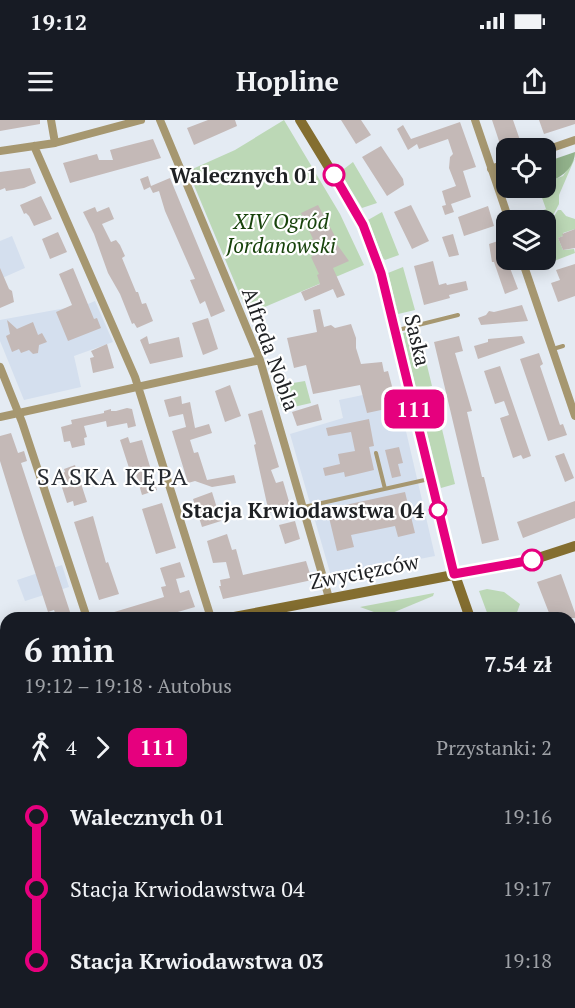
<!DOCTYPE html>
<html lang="pl">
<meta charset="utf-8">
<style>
:root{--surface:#171b24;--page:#20242c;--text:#f1f3f6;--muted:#9ea1a6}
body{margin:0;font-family:"PT Serif",serif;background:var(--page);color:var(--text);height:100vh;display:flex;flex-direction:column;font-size:22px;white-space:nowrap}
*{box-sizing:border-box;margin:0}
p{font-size:20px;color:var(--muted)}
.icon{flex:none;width:33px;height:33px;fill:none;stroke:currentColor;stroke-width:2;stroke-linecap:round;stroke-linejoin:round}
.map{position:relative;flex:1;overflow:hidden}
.details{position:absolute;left:0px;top:492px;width:576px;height:396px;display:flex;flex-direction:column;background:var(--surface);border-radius:18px 18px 0 0;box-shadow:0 3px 15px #0003}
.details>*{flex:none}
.badge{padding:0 12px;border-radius:9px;font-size:21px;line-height:39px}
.fabs{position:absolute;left:496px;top:18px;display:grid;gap:12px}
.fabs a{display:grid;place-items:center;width:60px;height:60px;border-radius:12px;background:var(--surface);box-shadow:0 3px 15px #0003;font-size:30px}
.map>.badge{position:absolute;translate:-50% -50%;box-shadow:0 0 0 3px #fff}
.legs{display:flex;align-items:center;gap:9px;height:66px;padding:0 24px;font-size:20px}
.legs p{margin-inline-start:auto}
.head{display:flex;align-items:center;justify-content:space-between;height:102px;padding:0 24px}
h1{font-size:33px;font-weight:800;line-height:45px}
ul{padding:0 24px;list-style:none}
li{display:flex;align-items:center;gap:21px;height:72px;font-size:22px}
li i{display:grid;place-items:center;width:9px;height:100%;margin:0 8px;background:currentColor}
li i::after{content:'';width:15px;height:15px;margin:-8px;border:4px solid;border-radius:50%;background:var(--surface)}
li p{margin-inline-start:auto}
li:first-child i{background:linear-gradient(#0000 50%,currentColor 0)}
li:last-child i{background:linear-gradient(currentColor 50%,#0000 0)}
.status{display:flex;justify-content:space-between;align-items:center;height:42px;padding:0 30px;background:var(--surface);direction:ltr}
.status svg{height:16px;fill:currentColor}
header{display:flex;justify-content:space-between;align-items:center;height:78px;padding:0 24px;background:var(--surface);font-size:27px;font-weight:800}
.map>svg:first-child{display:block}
</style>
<div class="status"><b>19:12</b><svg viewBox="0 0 49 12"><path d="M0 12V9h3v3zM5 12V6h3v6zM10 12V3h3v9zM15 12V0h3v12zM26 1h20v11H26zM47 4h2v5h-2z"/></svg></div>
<header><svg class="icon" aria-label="menu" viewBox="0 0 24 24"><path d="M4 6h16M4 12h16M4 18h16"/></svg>Hopline<svg class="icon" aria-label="share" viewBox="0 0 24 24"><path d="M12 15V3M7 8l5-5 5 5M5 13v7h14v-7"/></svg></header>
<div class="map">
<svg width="575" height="888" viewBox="0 0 575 888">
<rect width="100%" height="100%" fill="#e4ebf3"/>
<path fill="#d4dfee" d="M 12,116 L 25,148 L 0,159 L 0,121 Z
M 95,181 L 113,222 L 74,236 L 81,267 L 24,280 L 0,221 L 0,200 L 88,184 Z
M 396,268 L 435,436 L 331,456 L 290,314 L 343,298 L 339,280 Z
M 62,445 L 69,467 L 25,481 L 17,460 Z"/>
<path fill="#bcd8b6" d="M 284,0 L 340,94 L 364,145 L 248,194 L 188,51 L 235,30 Z
M 575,38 L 559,75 L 559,84 L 549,103 L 549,135 L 546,125 L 546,100 L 542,100 L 539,92 L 546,89 L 541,75 L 533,77 L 532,73 L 540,70 L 542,77 L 554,73 L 548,52 L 555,59 L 563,56 Z
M 353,42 L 377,83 L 362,88 L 340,52 Z
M 558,90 L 561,90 L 566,96 L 575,99 L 575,109 L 563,113 L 563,116 L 558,118 L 563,130 L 574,129 L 575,133 L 554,141 L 550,138 L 552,137 C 551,119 547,105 558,90 Z
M 382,92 L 399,135 L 385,140 L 383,138 L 368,100 Z
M 403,147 L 415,190 L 398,194 L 388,153 Z
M 418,208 L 432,266 L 418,270 L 416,269 L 403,213 Z
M 305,261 L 311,283 L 285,289 L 281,288 L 275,266 Z
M 433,271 L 455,364 L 441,368 L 418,277 Z
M 487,469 L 504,472 L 520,484 L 515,498 L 489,498 L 479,471 Z
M 434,473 L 433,476 L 385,496 L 360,487 Z"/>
<path fill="#92b28b" d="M 575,32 C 575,44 565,55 555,59 L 546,51 L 546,42 Z"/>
<path fill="#c4b9b7" d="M 0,0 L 40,0 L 40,4 L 0,11 Z
M 208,0 L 235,0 L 237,6 L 194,25 L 187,8 Z
M 341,0 L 361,0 L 371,15 L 356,24 Z
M 492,0 L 513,0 L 521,23 L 504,28 L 502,23 L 500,24 Z
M 539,0 L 575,0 L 575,4 L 544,14 Z
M 460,2 L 476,47 L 463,51 L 471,77 L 451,84 L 454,92 L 445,95 L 442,86 L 446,85 L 442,71 L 456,66 L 449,48 L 450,37 L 453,34 L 448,19 L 419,29 L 417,24 L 408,30 L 397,9 L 403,5 L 411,19 Z
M 153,19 L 161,38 L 70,63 L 63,43 L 97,34 L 99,40 L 113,40 L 110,30 Z
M 381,26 L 403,59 L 404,65 L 387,76 L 362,37 Z
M 30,48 L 36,63 L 24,68 L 6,71 L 5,68 L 0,70 L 0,52 Z
M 148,56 L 151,66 L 170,58 L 225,191 L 211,197 L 205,181 L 200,184 L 190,160 L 195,159 L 165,91 L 159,71 L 153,73 L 150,67 L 144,70 L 140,59 Z
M 41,76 L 52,99 L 34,106 L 29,96 L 26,93 L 24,94 L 20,85 Z
M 318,85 L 336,118 L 336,123 L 349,141 L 333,148 L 345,175 L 337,178 L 333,169 L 305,181 L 301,172 L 320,164 L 317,155 L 319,154 L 311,137 L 313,136 L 305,123 L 313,119 L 301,93 Z
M 411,85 L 429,121 L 412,129 L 394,92 Z
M 488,86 L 494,106 L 464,116 L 458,97 Z
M 95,87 L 97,92 L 109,87 L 114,99 L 102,104 L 111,122 L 116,120 L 120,125 L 125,136 L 122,138 L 136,172 L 138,172 L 142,184 L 146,183 L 153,201 L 137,208 L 134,203 L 132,204 L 120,174 L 108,153 L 94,114 L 83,92 Z
M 575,109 L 575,128 L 563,130 L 558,118 L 563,116 L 562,114 Z
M 58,112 L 67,132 L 50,139 L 42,119 Z
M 453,114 L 459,135 L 449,137 L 442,117 Z
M 501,120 L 505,131 L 502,132 L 507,149 L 510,148 L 518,169 L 505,174 L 494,142 L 492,142 L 489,124 Z
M 433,141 L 439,165 L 446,163 L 447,165 L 466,161 L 468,170 L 449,175 L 450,178 L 424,185 L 414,146 Z
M 575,144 L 575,176 L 558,182 L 551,163 L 560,160 L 556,150 Z
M 0,148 L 9,169 L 12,171 L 14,182 L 0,188 Z
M 73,148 L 94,199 L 97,198 L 101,208 L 68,221 L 56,192 L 72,185 L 59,154 Z
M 522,185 L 528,201 L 481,205 L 478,198 L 486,195 L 489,191 L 494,192 Z
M 320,189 L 324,207 L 331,205 L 335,208 L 351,204 L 356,218 L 356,228 L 361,244 L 382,242 L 384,252 L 388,251 L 393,270 L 396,269 L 400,286 L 367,293 L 360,265 L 313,274 L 306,245 L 294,248 L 287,218 L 317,212 L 313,190 Z
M 208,198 L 218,229 L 203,235 L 192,203 Z
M 7,200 L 17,209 L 33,202 L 38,215 L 42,213 L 47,222 L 39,225 L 38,233 L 33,234 L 29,230 L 21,233 L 19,229 L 12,232 L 6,216 L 10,214 Z
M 147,216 L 149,224 L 179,217 L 183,237 L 150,244 L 140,220 Z
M 459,216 L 463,231 L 455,233 L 472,291 L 467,292 L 482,357 L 484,357 L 499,420 L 482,424 L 434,222 Z
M 522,216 L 525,223 L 478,239 L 474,226 L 488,222 L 488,219 Z
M 107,224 L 114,248 L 93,253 L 90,238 L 94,237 L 91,231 Z
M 539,233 L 543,244 L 540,246 L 560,305 L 563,304 L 567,315 L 548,321 L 520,239 Z
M 500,246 L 531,336 L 523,339 L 521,335 L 513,338 L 500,298 L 509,295 L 504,281 L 495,284 L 484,251 Z
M 230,265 L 241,296 L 225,302 L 215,271 Z
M 181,276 L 182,284 L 190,282 L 195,308 L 209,304 L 212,313 L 190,320 L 194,333 L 198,332 L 207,360 L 234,355 L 236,363 L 212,367 L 195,361 L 188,363 L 172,311 L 186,307 L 183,294 L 169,297 L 164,280 Z
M 318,284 L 322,300 L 297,306 L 292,292 Z
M 127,288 L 132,289 L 136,306 L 128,308 L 127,303 L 107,307 L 106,301 L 84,306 L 87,317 L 84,318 L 85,325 L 72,328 L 70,321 L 64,322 L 61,307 L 72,304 L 71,300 L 104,293 L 104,291 L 111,289 L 111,291 L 116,291 Z
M 262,290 L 279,347 L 271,350 L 276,363 L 283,361 L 290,385 L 269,393 L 254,325 L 256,324 L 248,294 Z
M 369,299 L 374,326 L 369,327 L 374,350 L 345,357 L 344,352 L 325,356 L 323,348 L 340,344 L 338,334 L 355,331 L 351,312 L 328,316 L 326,308 Z
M 11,313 L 18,333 L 24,331 L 27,341 L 21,343 L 72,498 L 57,498 L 54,490 L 48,492 L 22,412 L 0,341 L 0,316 Z
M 128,317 L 130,323 L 142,320 L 157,370 L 142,375 L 135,351 L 130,351 L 120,320 Z
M 399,327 L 403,343 L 398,344 L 401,356 L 392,358 L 385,330 Z
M 564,333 L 574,358 L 565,362 L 555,336 Z
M 75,345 L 87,382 L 74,386 L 73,381 L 67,383 L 58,355 L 65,352 L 64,349 Z
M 212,372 L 221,401 L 202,407 L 193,379 Z
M 405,372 L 415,413 L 398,417 L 395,406 L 351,415 L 354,427 L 337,431 L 327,389 Z
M 575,381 L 575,398 L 523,418 L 517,402 Z
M 162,383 L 176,428 L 156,434 L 142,389 Z
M 93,396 L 106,443 L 108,442 L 119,474 L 99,480 L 74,402 Z
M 295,401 L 300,419 L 285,424 L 279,405 Z
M 227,414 L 232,430 L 236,429 L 243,455 L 306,441 L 312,460 L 223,479 L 219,466 L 221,466 L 220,460 L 230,458 L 226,442 L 213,443 L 207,421 Z
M 180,442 L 185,457 L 176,459 L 180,473 L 189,470 L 195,487 L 157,498 L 101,498 L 101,496 L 164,477 L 161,467 L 166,466 L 160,448 Z
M 561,454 L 575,493 L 575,498 L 551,498 L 537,462 Z"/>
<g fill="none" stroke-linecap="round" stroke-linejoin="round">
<path stroke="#a69770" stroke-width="4" d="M 398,210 L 458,195
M 553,229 L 563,226
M 376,333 L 385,369
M 304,387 L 429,359
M 425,498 L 431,496 L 435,498
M 452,498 L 467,492
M 0,756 L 6,770
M 170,882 L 172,888
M 214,882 L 216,888
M 412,882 L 415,888"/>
<path stroke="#a69770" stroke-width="8" d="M 51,0 L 55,23
M 160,0 L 260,240 L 329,478
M 475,0 L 509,100
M 34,26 L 135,257 L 211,498
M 546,30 L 575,20
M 0,31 L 55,23 L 141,0
M 491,49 L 507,43
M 522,140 L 575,296
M 0,247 L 22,302 L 87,498
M 0,297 L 260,240
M 570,716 L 575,714
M 0,820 L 6,818
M 570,833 L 575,827
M 268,882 L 271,888
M 446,888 L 460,882"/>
<path stroke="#846e30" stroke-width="10" d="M 300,0 L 358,95 L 377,141 L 390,183 L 449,438 L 470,498
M 229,498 L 532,440 L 575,426
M 0,569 L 6,567
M 0,602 L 6,617
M 571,766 L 575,815
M 118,882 L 120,888"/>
</g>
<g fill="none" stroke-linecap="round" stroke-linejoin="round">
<g stroke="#fff" stroke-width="14">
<path id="line-1" d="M 334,55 L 363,105 L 381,153 L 454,454 L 532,440"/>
</g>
<use href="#line-1" stroke="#e6007e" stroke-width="9"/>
</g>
<g fill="#fff" stroke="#e6007e" stroke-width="3">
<circle cx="334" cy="55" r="10"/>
<circle cx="438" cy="390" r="8"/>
<circle cx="532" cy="440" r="10"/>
</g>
<g text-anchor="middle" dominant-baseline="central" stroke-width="4.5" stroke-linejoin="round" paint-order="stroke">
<g font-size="21" font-weight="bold" fill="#1e2023" stroke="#fff" text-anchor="end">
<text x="318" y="55">Walecznych 01</text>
<text x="424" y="390">Stacja Krwiodawstwa 04</text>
</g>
<g font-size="21" font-style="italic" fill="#18430c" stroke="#fff">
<text x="281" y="101">XIV Ogród<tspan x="281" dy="24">Jordanowski</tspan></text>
</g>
<g font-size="21" fill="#1e2023" stroke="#fff">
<text transform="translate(418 220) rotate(77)">Saska</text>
<text transform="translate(271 229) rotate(70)">Alfreda Nobla</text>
<text transform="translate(364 451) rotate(-11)">Zwycięzców</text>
</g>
<g font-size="24" letter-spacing="1.5" fill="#272b31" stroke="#fff">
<text x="113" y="356">SASKA KĘPA</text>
</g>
</g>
</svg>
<div class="fabs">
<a><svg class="icon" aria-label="locate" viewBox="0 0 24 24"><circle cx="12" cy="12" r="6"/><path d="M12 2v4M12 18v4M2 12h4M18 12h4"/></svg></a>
<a><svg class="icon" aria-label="layers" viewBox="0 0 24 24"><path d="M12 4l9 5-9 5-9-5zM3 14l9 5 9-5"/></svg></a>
</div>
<b class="badge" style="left:414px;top:289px;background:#e6007e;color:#fff">111</b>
<section class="details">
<div class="head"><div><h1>6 min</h1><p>19:12 – 19:18 · Autobus</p></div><b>7.54 zł</b></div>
<div class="legs"><svg class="icon" aria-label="walk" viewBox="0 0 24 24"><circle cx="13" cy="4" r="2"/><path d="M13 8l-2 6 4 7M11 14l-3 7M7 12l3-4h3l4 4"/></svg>4<svg class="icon" aria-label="forward" viewBox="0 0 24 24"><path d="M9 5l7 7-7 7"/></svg><b class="badge" style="background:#e6007e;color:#fff">111</b><p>Przystanki: 2</p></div>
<ul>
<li><i style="color:#e6007e"></i><b>Walecznych 01</b><p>19:16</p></li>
<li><i style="color:#e6007e"></i><span>Stacja Krwiodawstwa 04</span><p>19:17</p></li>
<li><i style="color:#e6007e"></i><b>Stacja Krwiodawstwa 03</b><p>19:18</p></li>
</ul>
</section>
</div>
